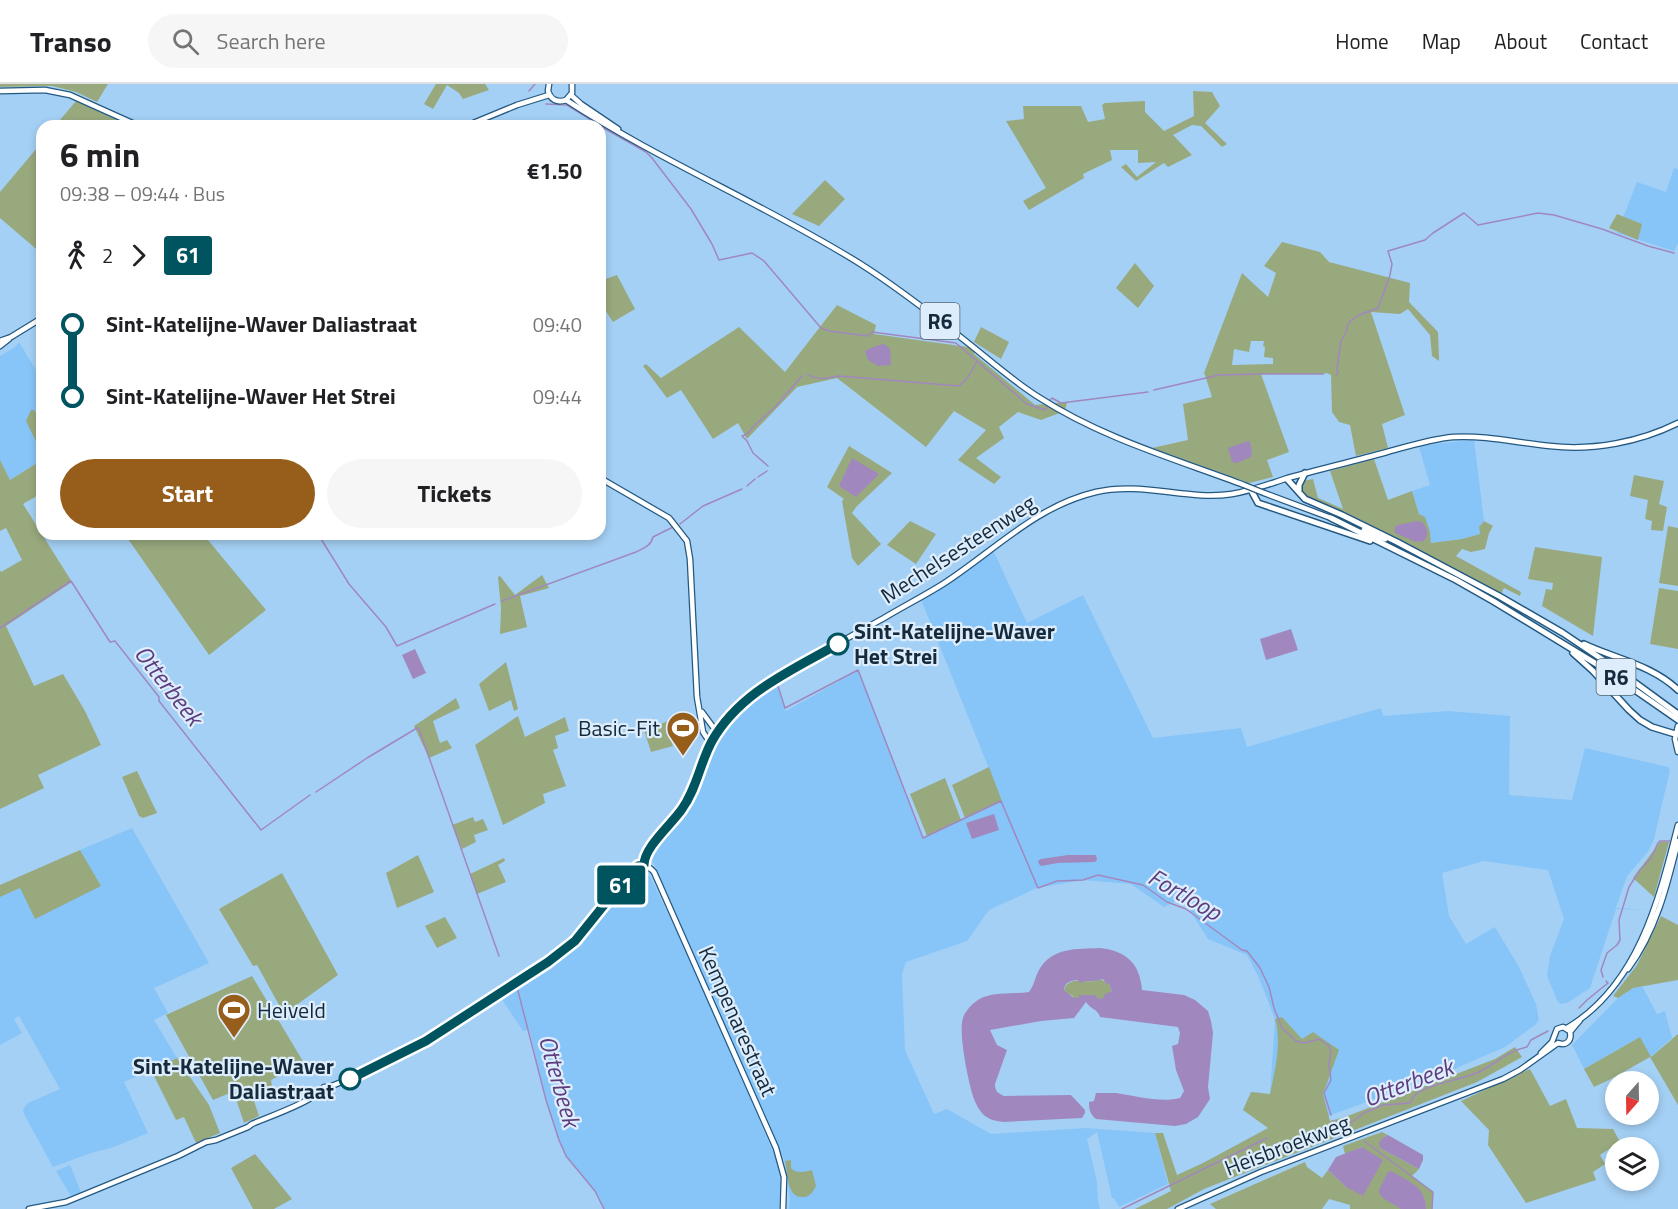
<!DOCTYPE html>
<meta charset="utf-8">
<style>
:root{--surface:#fff;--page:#f6f6f6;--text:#202124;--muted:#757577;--line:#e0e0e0;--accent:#975d1b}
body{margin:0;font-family:"Titillium Web",sans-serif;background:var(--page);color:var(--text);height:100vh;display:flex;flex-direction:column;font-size:22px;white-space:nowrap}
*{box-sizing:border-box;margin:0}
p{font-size:20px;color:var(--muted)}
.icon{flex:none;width:33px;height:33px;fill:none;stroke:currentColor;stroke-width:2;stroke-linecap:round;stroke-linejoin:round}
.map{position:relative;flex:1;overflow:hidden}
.details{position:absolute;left:36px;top:36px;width:570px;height:420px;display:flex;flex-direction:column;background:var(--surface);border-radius:18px;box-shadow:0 3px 9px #0003}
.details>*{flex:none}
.badge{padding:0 12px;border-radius:4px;font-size:21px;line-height:39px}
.needle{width:39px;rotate:200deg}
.controls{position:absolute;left:1605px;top:987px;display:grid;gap:12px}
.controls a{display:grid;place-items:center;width:54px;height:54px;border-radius:50%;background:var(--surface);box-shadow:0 3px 9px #0003;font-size:30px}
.map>.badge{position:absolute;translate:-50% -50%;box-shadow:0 0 0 3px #fff}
.legs{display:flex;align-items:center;gap:9px;height:66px;padding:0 24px;font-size:20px}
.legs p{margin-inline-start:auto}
.headline{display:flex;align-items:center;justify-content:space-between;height:102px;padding:0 24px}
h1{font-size:33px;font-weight:700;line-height:45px}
.cta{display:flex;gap:12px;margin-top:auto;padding:12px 24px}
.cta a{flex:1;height:69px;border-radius:36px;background:var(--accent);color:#fff;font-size:24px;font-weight:700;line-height:69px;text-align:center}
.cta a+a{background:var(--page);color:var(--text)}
ul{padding:0 24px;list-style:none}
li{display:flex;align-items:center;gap:21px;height:72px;font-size:22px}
li i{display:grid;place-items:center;width:9px;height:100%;margin:0 8px;background:currentColor}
li i::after{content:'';width:15px;height:15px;margin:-8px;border:4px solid;border-radius:50%;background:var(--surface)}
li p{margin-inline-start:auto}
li:first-child i{background:linear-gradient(#0000 50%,currentColor 0)}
li:last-child i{background:linear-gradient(currentColor 50%,#0000 0)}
header{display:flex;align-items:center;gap:36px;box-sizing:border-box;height:84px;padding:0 30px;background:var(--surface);border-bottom:2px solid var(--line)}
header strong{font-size:28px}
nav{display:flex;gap:33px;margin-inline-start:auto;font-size:21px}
.search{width:420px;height:54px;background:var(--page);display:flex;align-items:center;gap:15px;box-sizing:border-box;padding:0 21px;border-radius:33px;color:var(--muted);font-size:22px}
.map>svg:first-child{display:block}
</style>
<header>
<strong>Transo</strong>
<div class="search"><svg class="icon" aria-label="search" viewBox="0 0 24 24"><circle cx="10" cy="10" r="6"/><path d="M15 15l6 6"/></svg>Search here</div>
<nav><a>Home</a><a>Map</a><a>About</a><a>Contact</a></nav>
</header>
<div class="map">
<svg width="1678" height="1125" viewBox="0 0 1678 1125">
<rect width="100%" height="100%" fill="#a4d0f5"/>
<path fill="#87c5f8" d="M 1674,84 L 1678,85 L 1678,160 L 1674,167 L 1617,149 L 1637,98 L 1666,108 Z
M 19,258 L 42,296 L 42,332 L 39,334 L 42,376 L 10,396 L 0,376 L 0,272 L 15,263 Z
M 1474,356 L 1484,437 L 1479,443 L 1480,450 L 1462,455 L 1431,459 L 1430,448 L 1419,430 L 1412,407 L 1430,401 L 1419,363 L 1433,360 Z
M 992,464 L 1027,539 L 1083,511 L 1153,654 L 1241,644 L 1247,663 L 1381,624 L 1383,632 L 1448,627 L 1510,632 L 1509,711 L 1572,716 L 1585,664 L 1668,683 L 1670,686 L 1654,755 L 1648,768 L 1627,792 L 1616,824 L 1650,826 L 1616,825 L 1590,904 L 1567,919 L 1561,920 L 1558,918 L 1547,892 L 1550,872 L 1564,835 L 1548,786 L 1484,777 L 1442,789 L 1449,832 L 1466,860 L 1495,843 L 1519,883 L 1536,920 L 1539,936 L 1535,941 L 1505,963 L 1438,992 L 1328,1032 L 1243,1026 L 1251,1008 L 1270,1010 L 1275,935 L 1259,894 L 1247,871 L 1208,855 L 1182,814 L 1164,823 L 1131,800 L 1083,796 L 1037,804 L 989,826 L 967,857 L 906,878 L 902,890 L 905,966 L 934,1030 L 947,1025 L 991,1050 L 1086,1044 L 1155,1049 L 1168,1100 L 1119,1123 L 1114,1114 L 1112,1114 L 1097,1048 L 1087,1055 L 1097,1098 L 1098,1117 L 1100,1125 L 789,1125 L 790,1114 L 784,1076 L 655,782 L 649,773 L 679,736 L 690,721 L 714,663 L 720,652 L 745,621 L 757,610 L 776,598 L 786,627 L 859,586 L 923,754 L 1002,717 L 920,513 Z
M 132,744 L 209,879 L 154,904 L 168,929 L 154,936 L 177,974 L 124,998 L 148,1049 L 114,1063 L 91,1069 L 53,1083 L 24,1030 L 23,1025 L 28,1019 L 60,1005 L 19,932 L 14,935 L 22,949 L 0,961 L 0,813 L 20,804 L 100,802 L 80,766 Z
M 648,791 L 651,794 L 700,897 L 778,1079 L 781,1101 L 779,1125 L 604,1125 L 595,1107 L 581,1089 L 566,1072 L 559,1056 L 546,1016 L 529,945 L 523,947 L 501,914 L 567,869 L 581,856 L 626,801 Z
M 1642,902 L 1657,930 L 1665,927 L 1672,954 L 1650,973 L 1640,953 L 1584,985 L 1572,961 L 1618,914 L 1633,904 Z
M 70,1081 L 81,1108 L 71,1112 L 56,1087 Z"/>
<path fill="#99a97e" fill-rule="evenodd" d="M 0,0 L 108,0 L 97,18 L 76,8 L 52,2 L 0,3 Z
M 436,0 L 485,0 L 489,6 L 463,15 L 459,9 L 447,1 L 433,25 L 424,20 Z
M 1193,7 L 1212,8 L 1220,22 L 1205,39 L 1227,60 L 1222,63 L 1201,42 L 1192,41 L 1173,51 L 1192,71 L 1168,83 L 1164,79 L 1136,97 L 1121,83 L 1126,80 L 1137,93 L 1156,78 L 1138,79 L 1138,66 L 1110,66 L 1112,76 L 1083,90 L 1084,94 L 1029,126 L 1023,117 L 1046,104 L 1006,37 L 1024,35 L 1023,22 L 1081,22 L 1088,38 L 1105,35 L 1102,21 L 1105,19 L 1145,17 L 1145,28 L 1164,47 L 1194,32 Z
M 76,17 L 119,37 L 117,42 L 55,42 Z
M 42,58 L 42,170 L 0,134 L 0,108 Z
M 825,96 L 845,115 L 819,142 L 792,130 Z
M 1617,130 L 1642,140 L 1638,156 L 1609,144 Z
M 1282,158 L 1320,168 L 1329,178 L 1410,199 L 1409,218 L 1438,248 L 1439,274 L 1439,277 L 1432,272 L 1430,251 L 1408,225 L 1400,230 L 1371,228 L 1405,331 L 1382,340 L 1388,364 L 1356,372 L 1350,341 L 1339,338 L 1332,328 L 1331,291 L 1327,289 L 1323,290 L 1261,290 L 1289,368 L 1267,376 L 1273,393 L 1249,399 L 1152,364 L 1188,356 L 1183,320 L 1212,313 L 1205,291 L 1204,289 L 1242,189 L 1268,213 L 1276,189 L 1264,182 ZM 1251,257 L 1264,257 L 1263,262 L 1265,263 L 1264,273 L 1273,274 L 1273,280 L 1232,281 L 1234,265 L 1249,268 Z
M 1135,179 L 1154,202 L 1138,224 L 1116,204 Z
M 617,191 L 635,225 L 613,238 L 600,218 L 600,197 Z
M 837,221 L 876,241 L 874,250 L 975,264 L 974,270 L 1035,321 L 1067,318 L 1065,327 L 1041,336 L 1018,328 L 999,343 L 1004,354 L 976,374 L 1001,393 L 994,400 L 958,376 L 986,346 L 954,327 L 926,363 L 837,294 L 797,303 L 747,355 L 738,339 L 713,355 L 681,306 L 667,314 L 643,282 L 646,280 L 661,294 L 739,243 L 785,288 Z
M 981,243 L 1009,258 L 1001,275 L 974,258 Z
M 31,326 L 34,326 L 39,334 L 42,332 L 42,370 L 26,337 Z
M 849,362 L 892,389 L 856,423 L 852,429 L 881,460 L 858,482 L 852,474 L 842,417 L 844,415 L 827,403 Z
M 1374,375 L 1388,416 L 1412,407 L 1419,430 L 1425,433 L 1430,448 L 1431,459 L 1462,455 L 1480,450 L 1479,443 L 1484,437 L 1493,442 L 1489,449 L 1485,465 L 1471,468 L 1462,465 L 1456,472 L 1521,508 L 1520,512 L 1504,504 L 1501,510 L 1370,441 L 1302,410 L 1303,397 L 1313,395 L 1318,414 L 1343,425 L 1330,387 Z
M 0,376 L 10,396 L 42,376 L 42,409 L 23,420 L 72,498 L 6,542 L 34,602 L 63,590 L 85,627 L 101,661 L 38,691 L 44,704 L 0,725 L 0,486 L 1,488 L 22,476 L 6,444 L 0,447 Z
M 1634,391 L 1664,397 L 1659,420 L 1667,423 L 1663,447 L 1651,446 L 1652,437 L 1645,435 L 1648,416 L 1630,412 Z
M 910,437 L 936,450 L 916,480 L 887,461 Z
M 1668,442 L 1678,444 L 1678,502 L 1659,499 Z
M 127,450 L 203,450 L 266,526 L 209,571 L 128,455 Z
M 1535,463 L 1602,473 L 1593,552 L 1542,522 L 1546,505 L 1552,506 L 1553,499 L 1528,495 Z
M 542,491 L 549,504 L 520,512 L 527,543 L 500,550 L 501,524 L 498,493 L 500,492 L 515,511 Z
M 1659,504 L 1678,507 L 1678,565 L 1650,560 Z
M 506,578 L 518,625 L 514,627 L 511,616 L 489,627 L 479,600 Z
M 456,614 L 460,624 L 433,637 L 440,659 L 447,656 L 452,664 L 429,674 L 414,642 Z
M 518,632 L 525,653 L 565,633 L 569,647 L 555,652 L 558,664 L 553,666 L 566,702 L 543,710 L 545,719 L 503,741 L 475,661 Z
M 671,636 L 674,645 L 668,647 L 673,662 L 651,668 L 644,646 Z
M 989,683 L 1002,717 L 965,734 L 952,701 Z
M 137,687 L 157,729 L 143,734 L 139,732 L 122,693 Z
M 945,694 L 961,736 L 927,752 L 910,710 Z
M 473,733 L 475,738 L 483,735 L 488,746 L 474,751 L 476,758 L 462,765 L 452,741 Z
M 1660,758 L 1669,758 L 1654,813 L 1633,794 Z
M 80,766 L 101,802 L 35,835 L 20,804 L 0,813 L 0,801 Z
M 418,771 L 434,808 L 397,824 L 386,789 Z
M 504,774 L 505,777 L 498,781 L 506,798 L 477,810 L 470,790 Z
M 282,789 L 338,891 L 284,930 L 257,881 L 253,882 L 219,825 Z
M 1661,832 L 1678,841 L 1678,896 L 1633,904 L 1618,914 L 1613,912 L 1637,881 Z
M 445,833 L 457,854 L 437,864 L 425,842 Z
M 252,892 L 304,979 L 271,996 L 272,1002 L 252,1011 L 259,1032 L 244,1039 L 234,1009 L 248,1003 L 250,1007 L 249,1001 L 213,1016 L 166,931 Z
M 1100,895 L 1109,900 L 1112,907 L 1102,915 L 1073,914 L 1073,912 L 1067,909 L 1064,906 C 1069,889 1089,902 1100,895 Z
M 1282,933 L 1302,955 L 1313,948 L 1339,966 L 1323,1010 L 1330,1037 L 1345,1033 L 1495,975 L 1515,963 L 1522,973 L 1477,998 L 1204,1105 L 1167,1125 L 1135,1125 L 1171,1107 L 1155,1049 L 1163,1049 L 1177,1091 L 1203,1079 L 1268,1044 L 1243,1026 L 1251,1008 L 1270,1010 C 1275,986 1282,958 1275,935 Z
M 1678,950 L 1678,1021 L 1650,973 L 1611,995 L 1594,1003 L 1584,985 L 1640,953 L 1651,973 Z
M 177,974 L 209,1021 L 220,1049 L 196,1059 L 184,1033 L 176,1036 L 151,986 Z
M 1530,985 L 1550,1022 L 1566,1015 L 1577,1044 L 1613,1045 L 1620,1058 L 1600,1071 L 1605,1080 L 1593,1088 L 1596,1096 L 1526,1119 L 1488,1061 L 1489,1046 L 1461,1017 Z
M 1382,1048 L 1388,1051 L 1384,1053 L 1380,1064 L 1419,1085 L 1412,1092 L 1433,1108 L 1432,1125 L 1350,1125 L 1350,1121 L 1329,1115 L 1322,1125 L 1216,1125 L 1210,1120 L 1305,1078 L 1307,1083 L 1322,1094 L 1328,1086 L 1346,1103 L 1362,1063 L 1345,1070 L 1343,1062 Z
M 255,1070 L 292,1115 L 274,1125 L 253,1125 L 231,1084 Z
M 791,1076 L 791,1084 C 797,1090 804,1088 812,1086 L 816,1102 C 813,1108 809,1114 802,1113 C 786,1113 788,1088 785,1077 Z"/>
<path fill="#a088be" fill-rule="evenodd" d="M 883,260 L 890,264 L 891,281 L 878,282 L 868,276 L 865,267 L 873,263 Z
M 1248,357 L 1250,358 L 1252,368 L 1251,373 L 1237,379 L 1232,378 L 1228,364 Z
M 852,374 L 879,390 L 856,413 L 839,402 Z
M 1418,437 L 1422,438 L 1427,445 L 1427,452 L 1424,457 L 1416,458 L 1395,449 L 1395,443 L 1397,441 Z
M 1291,545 L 1298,566 L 1266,576 L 1260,555 Z
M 415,565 L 426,589 L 413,595 L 402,571 Z
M 994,730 L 999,746 L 972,755 L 966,739 Z
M 1068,771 L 1096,771 L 1097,776 L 1095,778 L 1058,779 L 1041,782 L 1039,780 L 1038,777 L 1041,775 Z
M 1100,864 C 1127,867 1140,880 1142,906 L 1184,911 L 1195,916 L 1208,927 L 1211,937 L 1213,949 L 1208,1003 L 1210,1015 L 1198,1033 L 1186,1040 L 1175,1042 L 1096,1035 C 1090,1030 1089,1026 1089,1018 L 1094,1017 L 1096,1009 C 1103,1009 1110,1009 1116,1009 C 1136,1012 1161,1019 1180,1014 L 1184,1007 L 1176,986 L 1172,962 L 1178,960 L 1180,949 L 1178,943 L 1100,933 C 1098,925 1090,925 1086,918 L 1074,934 L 1041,937 L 990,946 L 997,961 L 1007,966 L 995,1000 C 995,1008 998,1009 1004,1012 L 1071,1011 L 1085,1026 L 1085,1029 L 1082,1034 L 1003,1038 C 997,1037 990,1036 985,1032 C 980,1028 975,1019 973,1012 C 968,997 958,947 963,934 C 965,928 970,922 974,919 C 989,906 1011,911 1029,908 C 1034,902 1035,893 1039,886 C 1052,863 1077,865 1100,864 ZM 1101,895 L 1104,896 L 1105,899 L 1109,900 L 1112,907 L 1105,910 L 1102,915 L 1097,914 L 1095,911 L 1080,911 L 1078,914 L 1074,914 L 1064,906 C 1065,898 1070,897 1077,896 L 1081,899 C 1087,895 1094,899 1101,895 Z
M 1388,1051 L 1423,1071 L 1423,1076 L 1419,1085 L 1380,1064 L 1379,1058 L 1384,1053 Z
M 1362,1063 L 1383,1076 L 1363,1112 L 1346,1103 L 1328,1086 L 1336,1073 Z
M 1391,1087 C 1409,1098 1426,1102 1426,1125 L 1401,1125 L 1383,1114 L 1380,1111 L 1379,1106 L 1388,1088 Z"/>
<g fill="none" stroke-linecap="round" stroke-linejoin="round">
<path stroke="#a088be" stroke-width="1.5" d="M 529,7 L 535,0
M 546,20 L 567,21 L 599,41
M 600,42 L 646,68 L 652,74 L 691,125 L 712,160 L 719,176 L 752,169 L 764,177 L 821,244 L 829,247 L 868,252 L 872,248 L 956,259 L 1027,320 L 1045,326 L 1047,323
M 807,290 C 817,297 829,294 839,292 L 959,302 L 968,293 L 976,279
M 1336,291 L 1338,289 L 1337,284 L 1341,257 L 1346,248 L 1349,238 L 1359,231 L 1378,224 L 1390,191 L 1392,180 L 1388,167 L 1425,156 L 1433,149 L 1464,129 L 1478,141 L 1538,129 L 1554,131 L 1602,145 L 1648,162 L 1674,169
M 1154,306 L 1219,291 L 1260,290 L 1323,290
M 1050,316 L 1052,314 L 1061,319 L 1148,308
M 768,382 L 753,369 L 747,357 L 742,352 L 747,350 L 754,342 L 776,322 L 802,292
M 758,393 L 767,387
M 747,402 L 755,395
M 680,440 L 703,422 L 742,405
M 318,450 L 349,500 L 386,543 L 397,562 L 495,520
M 502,517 L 636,468 C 644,464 651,462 653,453 L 673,443
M 0,544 L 71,497 L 110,558 L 115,557 L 159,613 L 159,617 L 261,746 L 310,711
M 777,599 L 785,624 L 858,586 L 923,754 L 1001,717 L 1038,804 L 1057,797 L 1083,796 L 1098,791 L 1143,801 L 1167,818 L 1186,825 L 1242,866 L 1247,867 L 1260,884 L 1269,903 L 1274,924 L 1282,944 L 1296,957 L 1304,959 L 1319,955 L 1328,961 L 1331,967 L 1329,980 L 1331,996 L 1324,1009 L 1331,1031
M 316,708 L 367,674 L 417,644 L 419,645 L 499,872
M 1603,893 L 1601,886 L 1607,869 L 1617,861 L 1620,856 L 1619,836 L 1629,803 L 1639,787 L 1651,774 L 1658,759 L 1660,757 L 1670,757
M 517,903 L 546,1016 L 559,1056 L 566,1072 L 595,1107 L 604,1125
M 1579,924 L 1587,916 L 1608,899 L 1606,897
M 1333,1037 L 1340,1041
M 1364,1057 L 1433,1108 L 1432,1125
M 1274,1060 L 1280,1063 L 1289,1064 L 1322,1045 L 1348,1041 L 1364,1029 L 1383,1021 L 1410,1019 C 1412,1016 1413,1013 1415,1011 C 1423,1001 1466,995 1481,987 C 1496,979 1510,966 1527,963 L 1531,956 L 1548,947
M 1122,1125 L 1267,1054"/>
<g stroke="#235981" stroke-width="7">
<path id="secondary" d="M 0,7 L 45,6 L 70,11 L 139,42
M 466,42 L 517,21 L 549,11
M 0,257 L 11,253 L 42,234
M 0,262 L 9,255
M 600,394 L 669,434 L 687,457 L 690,475 L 697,613 L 703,648 L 711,660
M 702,628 L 713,643 L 720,645
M 1678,642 L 1675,655 L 1678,668
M 644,781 C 644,764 675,737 685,721 C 695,705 699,687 706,670 C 720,638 744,613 774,596 C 810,575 847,554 884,534 C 904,522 924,512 943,500 C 994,467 1036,422 1096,408 C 1142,397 1187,417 1232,410 C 1251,407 1269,400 1288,394 C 1321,385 1354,377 1387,368 C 1409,362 1431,355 1453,353 C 1486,351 1518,359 1550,362 C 1593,367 1640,358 1678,339
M 644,781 L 651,785 L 654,788 L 776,1064 L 784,1093 L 783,1125
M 1628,885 C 1656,847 1667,802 1678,757
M 1567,944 C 1638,902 1659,816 1678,741
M 1541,969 L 1552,958 L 1557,945 L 1563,943 L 1568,946
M 29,1125 L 66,1118 L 178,1072 L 206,1058 L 216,1056 L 248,1043 L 252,1040 C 268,1033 315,1017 324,1003 L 329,1003 L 349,995 L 406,968 L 451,941 L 548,878 L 575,857 L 622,800 L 638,782 L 644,781
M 1178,1125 L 1261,1088 L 1503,995 L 1520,986 L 1558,959 C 1566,962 1572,957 1570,948 L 1580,936"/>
</g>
<g stroke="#235981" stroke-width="7">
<path id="primary" d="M 549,0 L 548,7 C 551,16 557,19 566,16 C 660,77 764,120 859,179 C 897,203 933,231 968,259 C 992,278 1014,298 1040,314 C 1102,354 1175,375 1244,401
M 571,11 L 581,20 L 618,45
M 566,16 L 572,9 L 572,0
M 1264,409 L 1331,434"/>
</g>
<g stroke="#235981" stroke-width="8">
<path id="highway" d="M 1287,395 L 1305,415 L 1342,431 L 1397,458 L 1499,512 L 1563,549 L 1615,584 L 1678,630
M 1251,406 L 1258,419 L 1370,457
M 1299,408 L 1299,401 L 1305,389
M 1331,434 L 1456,496 L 1493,517 L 1603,584 L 1678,636
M 1364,446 L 1385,455
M 1584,560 C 1616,575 1652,581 1678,606
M 1573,569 L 1593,587 L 1629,626 L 1640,636 L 1652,643 L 1675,650"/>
</g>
<use href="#secondary" stroke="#fff" stroke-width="4.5"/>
<use href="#primary" stroke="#fff" stroke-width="4.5"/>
<use href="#highway" stroke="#fff" stroke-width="5"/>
<g stroke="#235981" stroke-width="7" stroke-linecap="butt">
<path id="primary-bridge" d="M 1244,401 L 1264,409"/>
</g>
<use href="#primary-bridge" stroke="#fff" stroke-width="4.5"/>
</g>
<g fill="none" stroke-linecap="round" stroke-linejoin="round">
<g stroke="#fff" stroke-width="14">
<path id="line-1" d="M 350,995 L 426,957 L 548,878 L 575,857 L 621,800 L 638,782 L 644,781 C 644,763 672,740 682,725 C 697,704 700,679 712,657 C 740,608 791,587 838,560"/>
</g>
<use href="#line-1" stroke="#005460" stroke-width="9"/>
</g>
<defs>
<g id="stadium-pin" transform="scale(1.725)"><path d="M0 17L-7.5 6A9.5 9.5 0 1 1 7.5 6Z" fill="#975d1b" stroke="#ddedfc"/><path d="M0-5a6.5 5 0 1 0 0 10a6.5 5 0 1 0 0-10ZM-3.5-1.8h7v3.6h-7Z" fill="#fff"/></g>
</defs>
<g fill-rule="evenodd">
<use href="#stadium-pin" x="683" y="644"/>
<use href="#stadium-pin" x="234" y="926"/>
</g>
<g fill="#fff" stroke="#005460" stroke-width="3">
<circle cx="838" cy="560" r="10"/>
<circle cx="350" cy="995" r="10"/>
</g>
<g text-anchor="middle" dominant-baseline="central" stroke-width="4.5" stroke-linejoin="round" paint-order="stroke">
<g fill="#ddedfc" stroke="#516576" stroke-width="1.5">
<rect x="920.5" y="219" width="39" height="36" rx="4.5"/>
<rect x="1596.5" y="575" width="39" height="36" rx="4.5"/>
</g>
<g font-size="21" font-weight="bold" fill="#152b3d">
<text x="940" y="237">R6</text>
<text x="1616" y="593">R6</text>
</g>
<g font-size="22" fill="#152b3d" stroke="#ddedfc">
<text transform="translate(958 465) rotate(-33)">Mechelsesteenweg</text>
<text transform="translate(738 937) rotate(66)">Kempenarestraat</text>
<text transform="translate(1287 1061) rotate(-21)">Heisbroekweg</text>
</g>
<g font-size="22" font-weight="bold" fill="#152b3d" stroke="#ddedfc" text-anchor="start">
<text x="854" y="547">Sint-Katelijne-Waver<tspan x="854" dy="25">Het Strei</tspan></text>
<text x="334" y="982" text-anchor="end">Sint-Katelijne-Waver<tspan x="334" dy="25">Daliastraat</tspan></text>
</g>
<g font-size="22" fill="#152b3d" stroke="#ddedfc" text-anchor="end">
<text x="660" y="644">Basic-Fit</text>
<text x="257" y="926" text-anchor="start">Heiveld</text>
</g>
<g font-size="24" font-style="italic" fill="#5c3c7f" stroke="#ddedfc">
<text transform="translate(169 601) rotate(52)">Otterbeek</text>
<text transform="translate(1185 810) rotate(30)">Fortloop</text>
<text transform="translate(560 997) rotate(74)">Otterbeek</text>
<text transform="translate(1408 998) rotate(-21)">Otterbeek</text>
</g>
</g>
</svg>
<div class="controls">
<a><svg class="needle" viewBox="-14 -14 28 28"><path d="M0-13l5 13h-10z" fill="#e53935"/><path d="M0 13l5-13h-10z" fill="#757577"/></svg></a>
<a><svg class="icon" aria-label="layers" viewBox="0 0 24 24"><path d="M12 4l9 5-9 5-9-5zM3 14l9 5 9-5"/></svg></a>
</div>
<b class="badge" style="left:621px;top:801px;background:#005460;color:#fff">61</b>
<section class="details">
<div class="headline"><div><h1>6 min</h1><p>09:38 – 09:44 · Bus</p></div><b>€1.50</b></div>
<div class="legs"><svg class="icon" aria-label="walk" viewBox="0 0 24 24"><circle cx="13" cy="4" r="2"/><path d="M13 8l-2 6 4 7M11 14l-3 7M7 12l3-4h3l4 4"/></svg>2<svg class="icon" aria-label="forward" viewBox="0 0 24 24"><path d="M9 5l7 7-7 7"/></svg><b class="badge" style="background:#005460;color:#fff">61</b></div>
<ul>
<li><i style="color:#005460"></i><b>Sint-Katelijne-Waver Daliastraat</b><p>09:40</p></li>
<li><i style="color:#005460"></i><b>Sint-Katelijne-Waver Het Strei</b><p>09:44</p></li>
</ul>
<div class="cta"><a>Start</a><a>Tickets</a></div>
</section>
</div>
